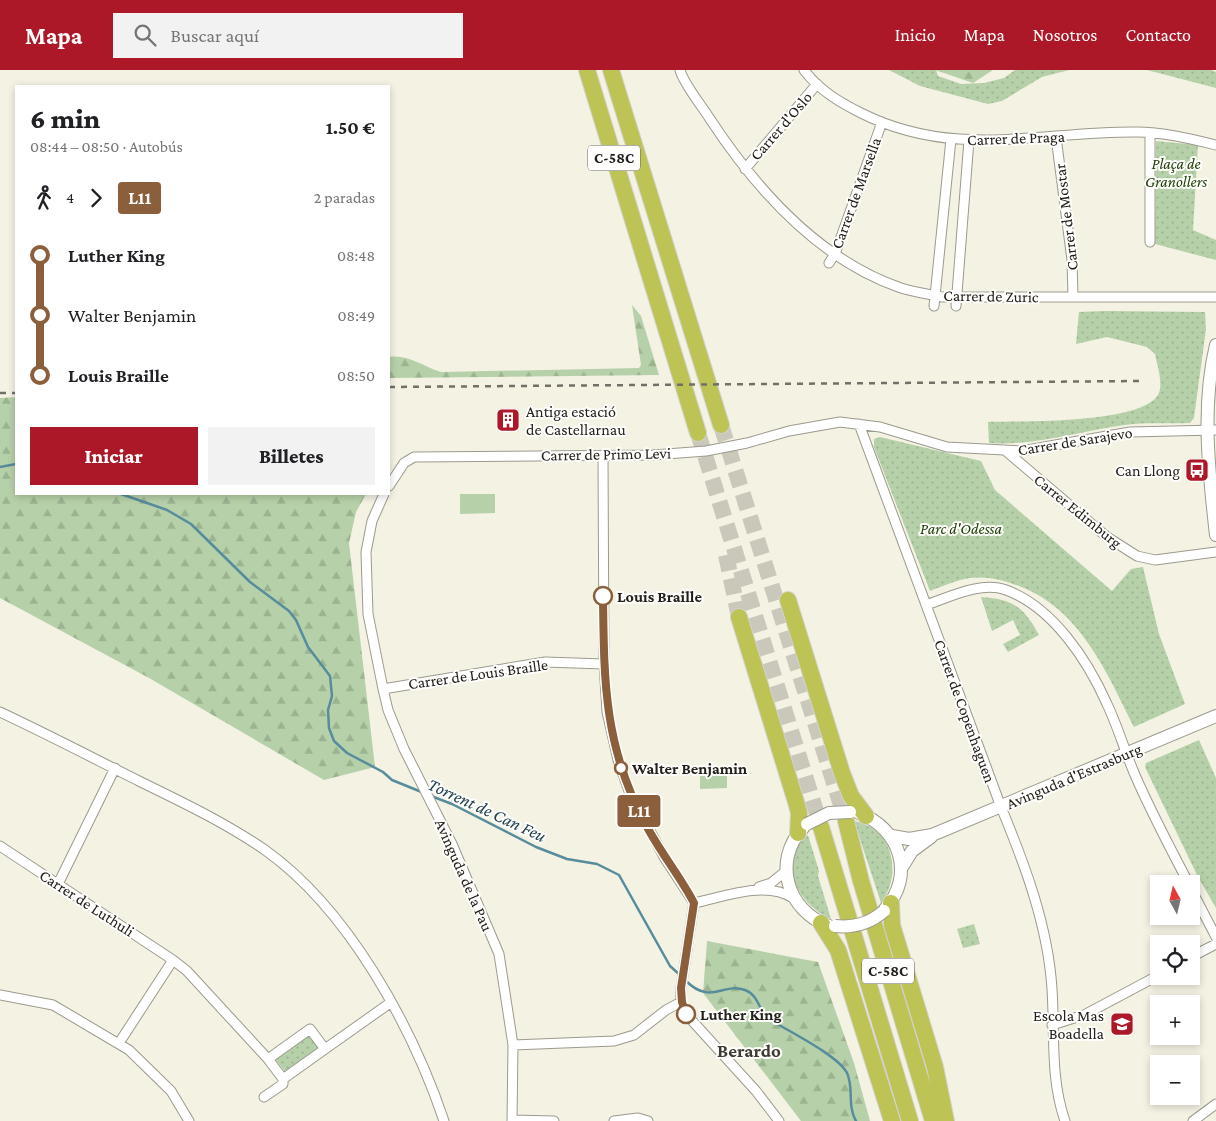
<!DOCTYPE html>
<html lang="es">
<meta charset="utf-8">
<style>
:root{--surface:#fff;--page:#f2f2f2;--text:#202124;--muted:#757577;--accent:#ac1828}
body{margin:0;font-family:"Crimson Pro",serif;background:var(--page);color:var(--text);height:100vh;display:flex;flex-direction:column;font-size:19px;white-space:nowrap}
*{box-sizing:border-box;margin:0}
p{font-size:16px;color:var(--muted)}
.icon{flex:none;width:28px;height:28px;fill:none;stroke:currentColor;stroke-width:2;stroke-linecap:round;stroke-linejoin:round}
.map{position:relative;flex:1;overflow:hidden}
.panel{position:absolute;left:15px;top:15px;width:375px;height:410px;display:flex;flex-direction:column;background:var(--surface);border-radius:0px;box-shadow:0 2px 8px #0003}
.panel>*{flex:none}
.badge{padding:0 10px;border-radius:4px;font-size:18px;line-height:32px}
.needle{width:32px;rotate:352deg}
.tools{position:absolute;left:1150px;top:805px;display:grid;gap:10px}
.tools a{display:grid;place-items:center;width:50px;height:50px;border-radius:0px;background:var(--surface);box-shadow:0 2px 8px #0003;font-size:25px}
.map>.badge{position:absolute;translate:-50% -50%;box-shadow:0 0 0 2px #fff}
.legs{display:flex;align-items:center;gap:8px;height:55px;padding:0 15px;font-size:16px}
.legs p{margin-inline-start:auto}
.summary{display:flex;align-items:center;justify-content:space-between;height:85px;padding:0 15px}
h1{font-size:28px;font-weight:800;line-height:38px}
.action{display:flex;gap:10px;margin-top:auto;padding:10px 15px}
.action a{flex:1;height:58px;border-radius:0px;background:var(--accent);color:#fff;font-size:20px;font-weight:800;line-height:58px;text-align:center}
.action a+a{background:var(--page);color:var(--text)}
ul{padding:0 15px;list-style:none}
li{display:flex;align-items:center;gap:18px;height:60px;font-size:19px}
li i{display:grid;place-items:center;width:8px;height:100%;margin:0 6px;background:currentColor}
li i::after{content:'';width:12px;height:12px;margin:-6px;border:4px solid;border-radius:50%;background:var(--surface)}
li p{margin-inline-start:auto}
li:first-child i{background:linear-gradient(#0000 50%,currentColor 0)}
li:last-child i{background:linear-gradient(currentColor 50%,#0000 0)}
header{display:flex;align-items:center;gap:30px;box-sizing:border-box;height:70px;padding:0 25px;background:var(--accent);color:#fff}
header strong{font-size:24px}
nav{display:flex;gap:28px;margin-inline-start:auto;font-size:18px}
.search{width:350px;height:45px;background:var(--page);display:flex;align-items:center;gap:12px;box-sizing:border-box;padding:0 18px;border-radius:0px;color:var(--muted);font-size:19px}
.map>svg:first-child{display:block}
</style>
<header>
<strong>Mapa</strong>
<div class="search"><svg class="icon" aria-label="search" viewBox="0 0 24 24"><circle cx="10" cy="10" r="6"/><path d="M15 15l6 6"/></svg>Buscar aquí</div>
<nav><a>Inicio</a><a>Mapa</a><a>Nosotros</a><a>Contacto</a></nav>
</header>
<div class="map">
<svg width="1216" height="1051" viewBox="0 0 1216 1051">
<defs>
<pattern id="green-dots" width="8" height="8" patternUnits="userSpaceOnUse" patternTransform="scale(1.25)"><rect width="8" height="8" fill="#b6d1a9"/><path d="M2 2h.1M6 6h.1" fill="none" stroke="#9cb391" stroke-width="1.8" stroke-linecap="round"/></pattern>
<pattern id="forest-firs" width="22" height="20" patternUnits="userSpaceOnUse" patternTransform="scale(1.25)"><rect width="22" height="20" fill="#b6d1a9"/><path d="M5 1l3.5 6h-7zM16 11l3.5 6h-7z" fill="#9cb391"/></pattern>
</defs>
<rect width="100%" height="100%" fill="#f4f2e3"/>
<path fill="url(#green-dots)" d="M 889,0 L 936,0 L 938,6 L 961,14 L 984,13 L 1004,8 L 1015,0 L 1069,0 L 1042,7 L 1002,31 L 988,34 L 920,16 Z
M 1147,0 L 1211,0 L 1216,2 L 1216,18 Z
M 1156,71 L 1198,75 L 1193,160 L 1216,170 L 1216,190 L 1155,174 Z
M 1104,241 L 1205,242 L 1206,259 L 1194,348 L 1190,353 C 1169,354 1146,352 1125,355 C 1079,361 1037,376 989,373 L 988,352 C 1021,351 1140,354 1158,325 C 1164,315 1157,295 1155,284 L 1147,277 L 1107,267 L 1076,274 L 1079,242 Z
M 880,367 L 981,391 L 995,420 L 1112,521 L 1131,499 L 1143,497 L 1159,564 L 1185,634 L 1134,657 C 1106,601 1080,539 1019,516 C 1003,510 987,506 970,508 C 956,510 943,516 930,521 L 874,377 L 874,369 Z
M 981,527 C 1014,529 1024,538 1039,565 L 1008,582 L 1003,574 L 1020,565 L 1013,550 L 992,561 Z
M 1199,670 L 1216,708 L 1216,838 L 1198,807 L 1145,697 L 1146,693 Z
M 854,751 C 893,758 903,804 881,833 Z
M 808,765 L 819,801 L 818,806 L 831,849 C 798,835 775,792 808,765 Z
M 974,854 L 980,874 L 963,878 L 957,859 Z
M 309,964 L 320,978 L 286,1003 L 275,989 Z"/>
<path fill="url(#forest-firs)" d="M 935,0 L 993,0 L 973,13 Z
M 632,235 L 641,246 L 659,305 L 389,308 L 389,287 C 408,284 424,297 441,302 L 639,298 L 641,295 Z
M 16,327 L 16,424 L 366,424 L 356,442 L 349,473 L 375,697 L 324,710 L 149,608 L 0,528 L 0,328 Z
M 707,871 L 818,892 L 854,993 L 870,1051 L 801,1051 L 703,923 Z"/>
<path fill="#b6d1a9" d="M 460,424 L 495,424 L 495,443 L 460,444 Z
M 700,705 L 727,705 L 727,718 L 700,719 Z"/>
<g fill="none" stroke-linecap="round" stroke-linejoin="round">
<path stroke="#578c9d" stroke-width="2.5" d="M 0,397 L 16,394
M 121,424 L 167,440 L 191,454 L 250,512 L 289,541 L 296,550 L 308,577 L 330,606 L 332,626 L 328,640 L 329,658 L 334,671 L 347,683 L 383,702 L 392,710 L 424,723
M 431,726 L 452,734 L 536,777 L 567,789 L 597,794 L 619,805 L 670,896 L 681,906
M 685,910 C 711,936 722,912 745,920 C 759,925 759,942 769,949 C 786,960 838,985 847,1003 C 854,1017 847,1036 856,1051"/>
<path stroke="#cac8bb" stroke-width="16" stroke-dasharray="16 8" stroke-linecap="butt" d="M 721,355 L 846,751
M 698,363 L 821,757
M 726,485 L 739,547"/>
<g stroke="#9c9a8d" stroke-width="11">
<path id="street" d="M 680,0 C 683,13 702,36 710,49 C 756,119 819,190 901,218 C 914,222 928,224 942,227 L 1216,227
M 804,0 C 819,20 839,32 861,43 C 955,90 1040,61 1137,62 C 1163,62 1191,69 1216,75
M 1056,67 L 1072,190 L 1073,227
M 745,99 L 817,14
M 1150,172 L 1150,63
M 829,193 L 835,184 L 882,52
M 934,236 L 951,69
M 956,236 L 969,70
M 859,354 L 1001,737 C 1025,795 1048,856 1052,919 C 1055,964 1050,1008 1065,1051
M 1006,381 L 1107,467 L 1137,486 L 1155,490 L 1216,482
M 603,385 L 604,594 L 607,642 L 618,690 L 629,721 L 664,787 L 694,833 L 681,918 L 681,932 L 686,944 L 756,1021 L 779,1051
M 389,416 L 404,393 L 414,387 L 653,385 L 706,381 L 747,373 L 789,361 L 840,352 L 880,357 L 947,377 L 1021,381 L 1130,362 L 1216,360
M 384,424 L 372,451 L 366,482 L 368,544 L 383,619 L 388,640 L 404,679 L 452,774 L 499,884 L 513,975 L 512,1051
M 926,535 C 950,527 981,511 1006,520 C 1053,537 1088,591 1107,634 C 1118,657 1125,682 1135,705 C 1151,742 1170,778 1189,814
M 383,619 L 545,592 L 604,594
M 0,642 C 47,664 93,688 139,711 C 182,732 226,753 265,780 C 348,839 412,956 444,1051
M 0,776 L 173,890 L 187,901 L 268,989 L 283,1009 L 325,979 L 310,959 L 268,989
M 58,814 L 115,698
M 759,817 L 771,813 L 786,801
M 1191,819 L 1216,867
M 694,833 C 724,827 766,810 793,828
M 1191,887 L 1216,874
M 0,925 L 53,935 L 129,980 L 171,1021 L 189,1051
M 1052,955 L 1084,945 L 1159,905
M 119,973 L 173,890
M 513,975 L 614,971 L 634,965 L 666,940 L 681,932
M 325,979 L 390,933
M 264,1027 L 283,1014 L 283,1009
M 512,1050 L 554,1051
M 614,1051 L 638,1048 L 648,1051
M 1193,1051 L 1216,1034"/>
</g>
<g stroke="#9c9a8d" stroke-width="14">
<path id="secondary" d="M 1216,275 C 1201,337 1209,403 1216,465
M 859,743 C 901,759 915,806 885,839
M 803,758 C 772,791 787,841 829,856
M 892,766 L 909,769 L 932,765 L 1216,646
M 902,797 L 912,781 L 931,767"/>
</g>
<g stroke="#d3d2d1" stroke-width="18">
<path id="highway" d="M 587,0 L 698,363
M 611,0 L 721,355
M 788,530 L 842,703 L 851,726 L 866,746
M 739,547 L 796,732 L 799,743 L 798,763
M 846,751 L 861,811 L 933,1051
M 821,757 L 910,1051
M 891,833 L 892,855 L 935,997 L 946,1051
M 821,853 L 838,880 L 892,1051"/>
</g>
<use href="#street" stroke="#fff" stroke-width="9"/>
<use href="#secondary" stroke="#fff" stroke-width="12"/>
<use href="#highway" stroke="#bdc354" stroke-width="16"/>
<path stroke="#717067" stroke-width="2.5" stroke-dasharray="6 6" stroke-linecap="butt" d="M 389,317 L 1142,311
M 0,323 L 16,323"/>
<g stroke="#9c9a8d" stroke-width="14" stroke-linecap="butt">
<path id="secondary-bridge" d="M 807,754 L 829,743 L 850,742
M 835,856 C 854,858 869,854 884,841"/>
</g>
<use href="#secondary-bridge" stroke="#fff" stroke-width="12"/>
</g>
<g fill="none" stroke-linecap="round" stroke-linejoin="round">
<g stroke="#fff" stroke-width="11">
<path id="line-1" d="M 603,526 C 604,612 604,677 646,755 C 660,782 680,806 694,833 L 681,918 L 682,932 L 686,944"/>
</g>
<use href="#line-1" stroke="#8b5e3c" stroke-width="8"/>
</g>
<defs>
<g id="building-square" transform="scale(1.25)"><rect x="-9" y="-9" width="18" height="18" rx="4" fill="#ac1828" stroke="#fffefc"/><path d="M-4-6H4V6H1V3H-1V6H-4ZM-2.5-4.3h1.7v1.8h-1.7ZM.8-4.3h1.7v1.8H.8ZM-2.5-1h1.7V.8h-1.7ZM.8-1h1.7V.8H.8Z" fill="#fff"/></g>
<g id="bus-square" transform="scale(1.25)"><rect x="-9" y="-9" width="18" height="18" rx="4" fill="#ac1828" stroke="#fffefc"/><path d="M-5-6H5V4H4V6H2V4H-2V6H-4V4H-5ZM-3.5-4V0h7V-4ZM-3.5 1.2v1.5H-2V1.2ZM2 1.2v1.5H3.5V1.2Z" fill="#fff"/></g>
<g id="school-square" transform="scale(1.25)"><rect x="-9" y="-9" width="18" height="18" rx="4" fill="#ac1828" stroke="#fffefc"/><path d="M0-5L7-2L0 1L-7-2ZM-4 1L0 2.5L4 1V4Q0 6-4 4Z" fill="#fff"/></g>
</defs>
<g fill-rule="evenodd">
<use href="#building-square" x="508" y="350"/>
<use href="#bus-square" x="1197" y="400"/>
<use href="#school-square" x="1122" y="954"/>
</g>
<g fill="#fff" stroke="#8b5e3c" stroke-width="2.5">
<circle cx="603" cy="526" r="9"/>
<circle cx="621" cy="698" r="6"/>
<circle cx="686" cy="944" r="9"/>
</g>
<g text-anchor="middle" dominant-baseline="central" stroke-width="4" stroke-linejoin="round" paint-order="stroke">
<g fill="#fffefc" stroke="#64635e" stroke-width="1">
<rect x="588" y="75.5" width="52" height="25" rx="4"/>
<rect x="862" y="888.5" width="52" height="25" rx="4"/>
</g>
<g font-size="15" font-weight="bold" fill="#21201b">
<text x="614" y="88">C-58C</text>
<text x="888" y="901">C-58C</text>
</g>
<g font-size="16" fill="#21201b" stroke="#fffefc">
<text transform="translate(781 56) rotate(-49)">Carrer d'Oslo</text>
<text transform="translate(1016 68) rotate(-2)">Carrer de Praga</text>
<text transform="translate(856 123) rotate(-70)">Carrer de Marsella</text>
<text transform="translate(1066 147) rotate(-97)">Carrer de Mostar</text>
<text transform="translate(991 226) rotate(1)">Carrer de Zuric</text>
<text transform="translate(1075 371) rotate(-9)">Carrer de Sarajevo</text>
<text transform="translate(606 384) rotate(-1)">Carrer de Primo Levi</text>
<text transform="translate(1078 441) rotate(39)">Carrer Edimburg</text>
<text transform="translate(478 604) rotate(-8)">Carrer de Louis Braille</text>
<text transform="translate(965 641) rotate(70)">Carrer de Copenhaguen</text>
<text transform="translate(1074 706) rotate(-23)">Avinguda d'Estrasburg</text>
<text transform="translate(464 805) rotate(66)">Avinguda de la Pau</text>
<text transform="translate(87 833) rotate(33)">Carrer de Luthuli</text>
</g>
<g font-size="16" font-style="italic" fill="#1f4108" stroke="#fffefc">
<text x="1176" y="93">Plaça de<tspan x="1176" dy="18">Granollers</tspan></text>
<text x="961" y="458">Parc d'Odessa</text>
</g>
<g font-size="16" fill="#21201b" stroke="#fffefc" text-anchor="end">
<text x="526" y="341" text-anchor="start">Antiga estació<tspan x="526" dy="18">de Castellarnau</tspan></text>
<text x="1180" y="400">Can Llong</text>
<text x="1104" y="945">Escola Mas<tspan x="1104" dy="18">Boadella</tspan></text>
</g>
<g font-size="16" font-weight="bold" fill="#21201b" stroke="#fffefc" text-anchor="start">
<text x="617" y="526">Louis Braille</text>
<text x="632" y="698">Walter Benjamin</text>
<text x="700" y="944">Luther King</text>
</g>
<g font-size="18" font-style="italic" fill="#1e414d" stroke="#fffefc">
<text transform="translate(487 740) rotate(25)">Torrent de Can Feu</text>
</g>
<g font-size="19" font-weight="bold" fill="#3e3c31" stroke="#fffefc">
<text x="749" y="980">Berardo</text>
</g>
</g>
</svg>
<div class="tools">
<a><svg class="needle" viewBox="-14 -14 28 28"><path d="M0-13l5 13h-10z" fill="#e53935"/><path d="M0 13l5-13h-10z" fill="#757577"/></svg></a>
<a><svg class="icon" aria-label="locate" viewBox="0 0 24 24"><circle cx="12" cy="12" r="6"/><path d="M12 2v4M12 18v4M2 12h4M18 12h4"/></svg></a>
<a>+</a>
<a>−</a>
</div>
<b class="badge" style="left:639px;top:741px;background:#8b5e3c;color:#fff">L11</b>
<section class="panel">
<div class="summary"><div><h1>6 min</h1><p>08:44 – 08:50 · Autobús</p></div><b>1.50 €</b></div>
<div class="legs"><svg class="icon" aria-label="walk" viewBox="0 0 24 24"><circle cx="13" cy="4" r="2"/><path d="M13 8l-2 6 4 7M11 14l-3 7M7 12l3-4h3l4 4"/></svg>4<svg class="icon" aria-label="forward" viewBox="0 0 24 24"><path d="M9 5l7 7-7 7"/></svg><b class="badge" style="background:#8b5e3c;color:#fff">L11</b><p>2 paradas</p></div>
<ul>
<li><i style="color:#8b5e3c"></i><b>Luther King</b><p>08:48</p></li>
<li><i style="color:#8b5e3c"></i><span>Walter Benjamin</span><p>08:49</p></li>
<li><i style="color:#8b5e3c"></i><b>Louis Braille</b><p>08:50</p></li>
</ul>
<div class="action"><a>Iniciar</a><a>Billetes</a></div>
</section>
</div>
